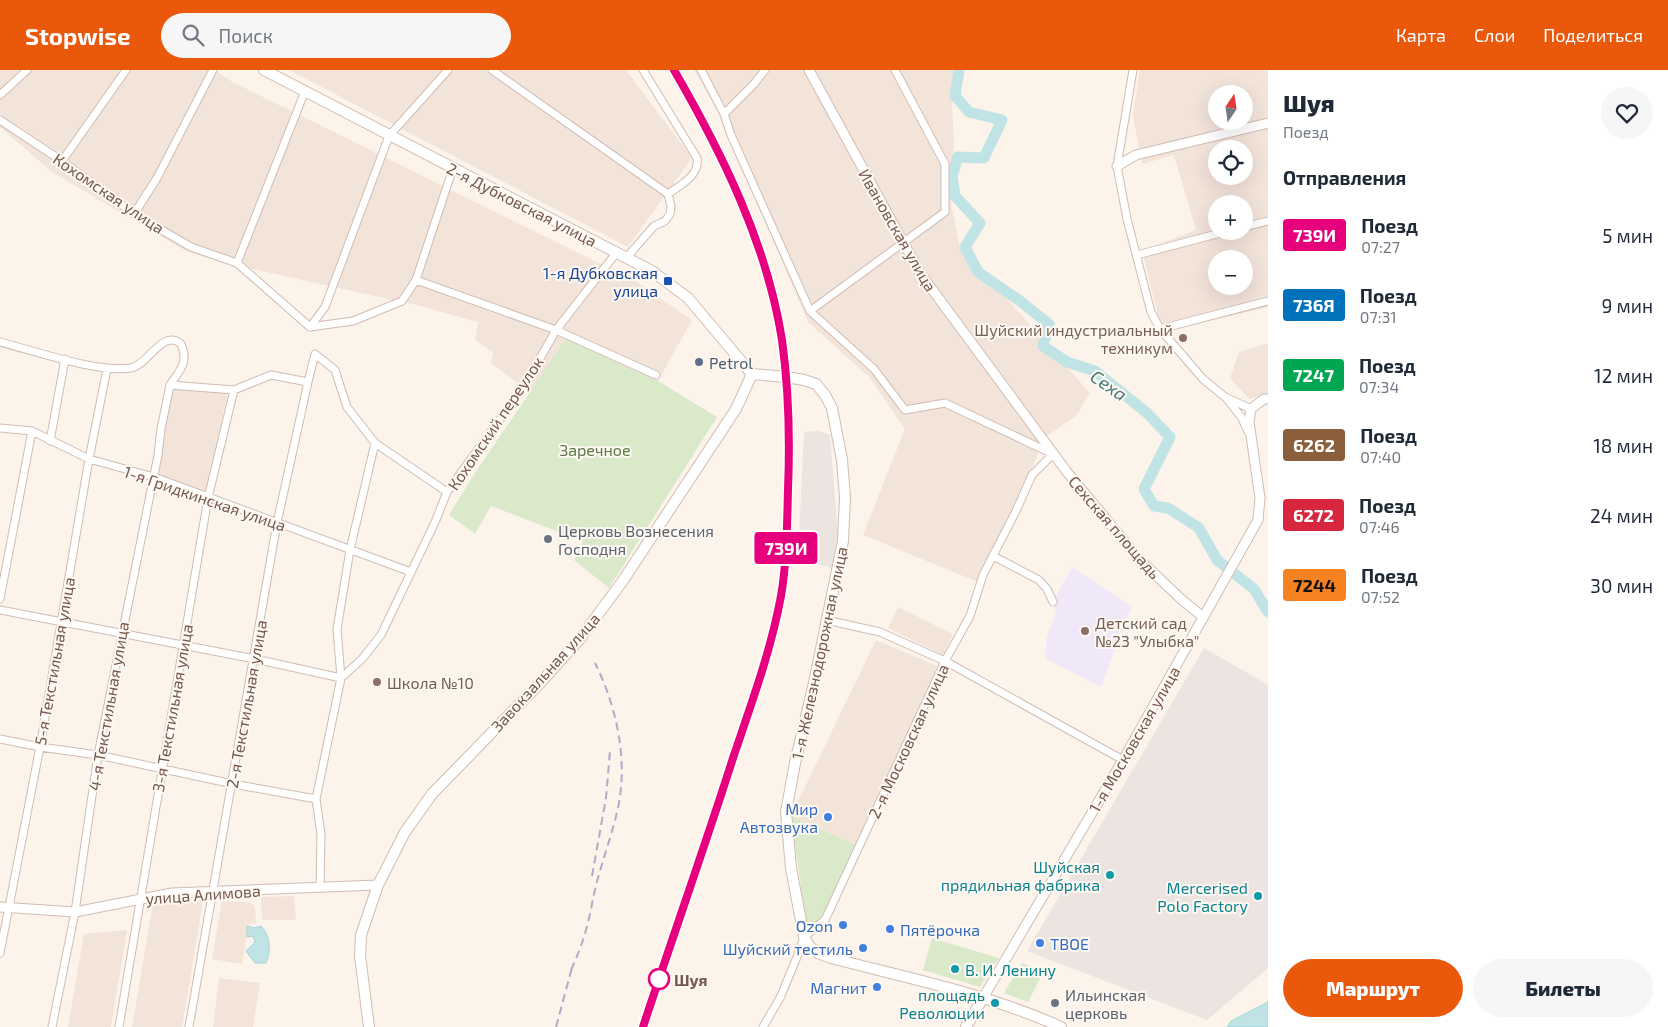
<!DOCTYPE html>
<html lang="ru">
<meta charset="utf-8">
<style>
:root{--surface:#fff;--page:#f6f6f7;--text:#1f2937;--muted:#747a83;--accent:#ea580c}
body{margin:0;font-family:"Exo 2",sans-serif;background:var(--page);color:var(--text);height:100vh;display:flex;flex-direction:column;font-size:19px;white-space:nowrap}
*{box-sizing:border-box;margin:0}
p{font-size:16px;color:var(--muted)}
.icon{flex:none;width:28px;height:28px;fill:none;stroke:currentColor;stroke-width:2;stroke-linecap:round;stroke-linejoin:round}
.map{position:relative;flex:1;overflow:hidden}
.drawer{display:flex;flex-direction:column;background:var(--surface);width:400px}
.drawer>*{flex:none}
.badge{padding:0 10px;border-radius:4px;font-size:18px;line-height:32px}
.needle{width:32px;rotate:13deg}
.buttons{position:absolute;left:1208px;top:15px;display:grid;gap:10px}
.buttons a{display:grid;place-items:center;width:45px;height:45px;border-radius:50%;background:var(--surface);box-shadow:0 5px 20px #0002;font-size:25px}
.map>.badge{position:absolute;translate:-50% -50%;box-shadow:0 0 0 2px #fff}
h2{padding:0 15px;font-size:19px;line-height:45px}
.round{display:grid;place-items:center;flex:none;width:52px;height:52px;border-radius:26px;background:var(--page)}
.summary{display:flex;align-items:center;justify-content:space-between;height:85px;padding:0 15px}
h1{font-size:24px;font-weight:800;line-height:38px}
.button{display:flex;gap:10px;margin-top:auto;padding:10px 15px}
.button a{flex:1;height:58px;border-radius:30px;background:var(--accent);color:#fff;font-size:20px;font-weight:800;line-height:58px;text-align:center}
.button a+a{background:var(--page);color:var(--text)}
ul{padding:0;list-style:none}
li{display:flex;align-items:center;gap:15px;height:70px;padding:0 15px}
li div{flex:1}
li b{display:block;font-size:19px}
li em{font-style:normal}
li .badge{min-width:55px;font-weight:700;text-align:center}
header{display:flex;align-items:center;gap:30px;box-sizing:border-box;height:70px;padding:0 25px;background:var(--accent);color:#fff}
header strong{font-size:24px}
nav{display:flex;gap:28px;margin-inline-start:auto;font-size:18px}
.search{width:350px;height:45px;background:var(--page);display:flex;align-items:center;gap:12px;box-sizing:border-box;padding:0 18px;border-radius:28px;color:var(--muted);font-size:19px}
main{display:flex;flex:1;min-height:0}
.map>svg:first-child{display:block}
</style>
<header>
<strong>Stopwise</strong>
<div class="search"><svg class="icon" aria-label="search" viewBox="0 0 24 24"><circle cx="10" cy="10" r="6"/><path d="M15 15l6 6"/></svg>Поиск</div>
<nav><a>Карта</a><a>Слои</a><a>Поделиться</a></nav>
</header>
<main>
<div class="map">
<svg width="1268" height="957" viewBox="0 0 1268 957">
<rect width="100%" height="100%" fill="#fcf3eb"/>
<path fill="#f3e4da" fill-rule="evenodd" d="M 0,0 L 214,0 L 231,11 L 637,212 L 692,250 L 658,311 L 567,269 L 530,322 L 491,293 L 493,282 L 475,270 L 478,252 L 416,235 L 221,192 L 186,181 L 52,102 L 0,57 Z
M 289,0 L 626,0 L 692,88 L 628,177 Z
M 694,0 L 956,0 L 952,30 L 954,74 L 951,133 L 960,179 L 972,202 L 993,213 L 1090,323 L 1076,346 L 1047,366 L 978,512 L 863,465 L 905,359 L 870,308 L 808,252 L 719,44 Z
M 1140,0 L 1268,0 L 1268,237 L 1167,260 L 1159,250 L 1142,181 L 1196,160 L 1174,85 L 1142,94 L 1133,45 ZM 1216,24 L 1244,24 L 1244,51 L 1216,51 ZM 1216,79 L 1244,79 L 1244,106 L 1216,106 ZM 1216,134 L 1244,134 L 1244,161 L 1216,161 ZM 1216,189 L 1244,189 L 1244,216 L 1216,216 Z
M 1268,273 L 1268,324 L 1249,329 L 1230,308 L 1239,282 Z
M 176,318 L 224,322 L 227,326 L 207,420 L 201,423 L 161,407 L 157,400 L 161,370 L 172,320 Z
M 898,537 L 953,564 L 943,585 L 888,558 Z
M 876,570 L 937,596 L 857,775 L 791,746 Z
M 294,826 L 296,850 L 262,850 L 261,827 Z
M 203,831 L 182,957 L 132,957 L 153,834 Z
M 222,831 L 248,832 L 255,836 L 256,854 L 249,853 L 242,894 L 212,889 Z
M 127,860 L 111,957 L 68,957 L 84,864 Z
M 219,908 L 260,913 L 253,957 L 213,957 Z"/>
<path fill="#ebe4e0" d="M 818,361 L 830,365 L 838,465 L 832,498 L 797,488 L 799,469 L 804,362 Z
M 1204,578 L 1268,615 L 1268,898 L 1207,950 L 1027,881 Z"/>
<path fill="#f0e8f8" d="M 1072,497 L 1132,537 L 1123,555 L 1101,617 L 1045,588 L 1047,566 L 1056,543 L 1053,532 Z"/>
<path fill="#dae9ca" d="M 566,269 L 658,311 L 717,347 L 609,518 L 574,490 L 583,471 L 491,436 L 475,464 L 449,445 L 475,403 Z
M 791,746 L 857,775 L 820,852 L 806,854 Z
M 932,868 L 999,888 L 980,917 L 923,900 Z
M 1022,893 L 1044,901 L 1028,932 L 1004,923 Z"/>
<path fill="#c0e4e5" stroke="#a7d5d6" d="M 247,856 L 254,858 L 261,856 C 271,866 271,881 266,893 L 255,893 L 246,881 L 255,872 L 253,866 L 247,867 Z
M 1268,932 L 1268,957 L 1227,957 L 1231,951 Z"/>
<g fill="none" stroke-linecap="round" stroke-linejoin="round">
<path stroke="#c0e4e5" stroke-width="11" d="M 959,0 L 955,26 L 969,42 L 1002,50 L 984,88 L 958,87 L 952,106 L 955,126 L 980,153 L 965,177 L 978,202 L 1020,231 L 1049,254 L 1043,276 L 1067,292 L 1095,301 L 1147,343 L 1170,367 L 1144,419 L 1154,436 L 1168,438 L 1199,458 L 1217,490 L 1254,519 L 1268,542"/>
<g stroke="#d0bcb3" stroke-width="9">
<path id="minor" d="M 492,0 L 668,124
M 643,0 L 697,88 C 700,106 680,115 668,124
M 701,0 L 724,44 L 731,65 L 810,241 L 874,299 L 905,340 L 945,333 L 1053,384 L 1032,405 L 1016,441 L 983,505 L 970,546 L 945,591 L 825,850 L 804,867 L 797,887 L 780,928 L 763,957
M 1133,0 L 1117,96 L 1127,149 L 1151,242 L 1160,259 L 1203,309 L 1225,327 L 1251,339
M 0,25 L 27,0
M 724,44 L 754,14 L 765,0
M 0,50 L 62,91 L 134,144 L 191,177 L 237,193 L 310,257 L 353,251 L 402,231 L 416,210 L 453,98
M 62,91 L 126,0
M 134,144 L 157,108 L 213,0
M 1244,157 L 1268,151
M 1137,185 L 1228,161
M 627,187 L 654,156 L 665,151 L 670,144 L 671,136 L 668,124
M 237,193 L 305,21
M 416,210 L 556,260 L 656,305
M 810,241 L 945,142 L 945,94 L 895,0
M 310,257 L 325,237 L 389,66 L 448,0
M 1160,259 L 1268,231
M 0,272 C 35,281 97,303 131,298 C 148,295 163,258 181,274 C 189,293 180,300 170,315 L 234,320 L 271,305 L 308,312 L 315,284 L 335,300 L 347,337 L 375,373 L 447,422
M 1227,329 L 1242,348 L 1248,362
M 0,358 L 32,361 L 89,389 L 154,407 L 411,502
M 50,371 L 65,289
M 993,486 L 1039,510 L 1047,519 L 1053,532
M 0,529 L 32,361
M 0,540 L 255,589 L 341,608 L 362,589 L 381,565 L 436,450 L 447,422 L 525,315 L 556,260 L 617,182
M 826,550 L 880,562 L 945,591 L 1123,690
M 0,669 L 40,677 L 98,685 L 233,714 L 316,729
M 320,818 L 321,764 L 316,729 L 341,608 L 337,559 L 350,480 L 375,373
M 0,883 L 40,677 L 89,389 L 107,299
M 52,957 L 75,842 L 98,685 L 158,385 L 161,359 L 170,315
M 119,957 L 208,428 L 234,320
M 189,957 L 277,453 L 308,312"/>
</g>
<g stroke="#d0bcb3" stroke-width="11">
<path id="tertiary" d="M 809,0 L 920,203 L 1067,402 L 1140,490 L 1181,529 L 1203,547
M 1117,96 L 1136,85 L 1268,53
M 0,837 L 75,842 L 172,823 L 378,815
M 983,928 L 1123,690 L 1258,450 L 1260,428 L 1249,352 L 1251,339 L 1264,329 L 1268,329"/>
</g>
<g stroke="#d3bcb1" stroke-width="12">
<path id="secondary" d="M 264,0 L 652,201 L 688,228 L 752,304
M 752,304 L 786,307 L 804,310 L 816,314 L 825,325 L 832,338 L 842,390 L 845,427 L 843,471 L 814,613 L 795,693 L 786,742 L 791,798 L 804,867 L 810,877 L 818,883 L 831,888 C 908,908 988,924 1061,957
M 369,957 L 360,886 L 361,865 L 378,815 L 405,762 L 432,724 L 541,612 L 579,570 L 622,512 L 736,339 L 752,304
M 966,957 L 983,928"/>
</g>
<use href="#minor" stroke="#fff" stroke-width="7"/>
<use href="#tertiary" stroke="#fff" stroke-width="9"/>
<use href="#secondary" stroke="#fff" stroke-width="10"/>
<path stroke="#b5a9c6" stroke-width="2" stroke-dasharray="8 5" stroke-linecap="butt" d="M 592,806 L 606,728 L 610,681
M 571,900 C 577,887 582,874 586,860 C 591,843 593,825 598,808 C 604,786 612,764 617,742 C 629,693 617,637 595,593
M 556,957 L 573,894
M 643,957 C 673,868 704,779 733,690 C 751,636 771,582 781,526 C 787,491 787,455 788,420 C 790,370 789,320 782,270 C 767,175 722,82 674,0"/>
</g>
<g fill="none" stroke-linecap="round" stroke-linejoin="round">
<g stroke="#fff" stroke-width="11">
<path id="line" d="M 643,957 C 673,866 705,776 734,685 C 752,632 771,580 781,526 C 787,491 787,455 788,420 C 790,370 789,320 782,270 C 767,174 722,83 674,0"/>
</g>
<use href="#line" stroke="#e6007e" stroke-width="8"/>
</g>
<rect fill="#1a4fb4" stroke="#fef8f2" stroke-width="2" x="663" y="206" width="10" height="10" rx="2.5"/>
<g fill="#8d6e63" stroke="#fef8f2" stroke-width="2">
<circle cx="1183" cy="268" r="5"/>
<circle cx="1085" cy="561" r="5"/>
<circle cx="377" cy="612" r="5"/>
</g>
<circle fill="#5c6f8a" stroke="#fef8f2" stroke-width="2" cx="699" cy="292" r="5"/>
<g fill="#6b7280" stroke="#fef8f2" stroke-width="2">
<circle cx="548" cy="469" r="5"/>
<circle cx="1055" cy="933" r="5"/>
</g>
<g fill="#3f7fe0" stroke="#fef8f2" stroke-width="2">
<circle cx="828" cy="747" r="5"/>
<circle cx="843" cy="855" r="5"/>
<circle cx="890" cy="859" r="5"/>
<circle cx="1040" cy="873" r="5"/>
<circle cx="863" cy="878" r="5"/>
<circle cx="877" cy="917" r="5"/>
</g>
<g fill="#0f9aa8" stroke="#fef8f2" stroke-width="2">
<circle cx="1110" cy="805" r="5"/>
<circle cx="1258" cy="826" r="5"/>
<circle cx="955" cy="899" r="5"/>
<circle cx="995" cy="933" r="5"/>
</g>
<circle fill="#fff" stroke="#e6007e" stroke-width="2.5" cx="659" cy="909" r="10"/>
<g text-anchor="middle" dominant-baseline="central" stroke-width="4" stroke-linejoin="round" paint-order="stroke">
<g font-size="16" fill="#76584f" stroke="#fef8f2">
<text transform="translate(109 123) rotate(34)">Кохомская улица</text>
<text transform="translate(522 134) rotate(27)">2-я Дубковская улица</text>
<text transform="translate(898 160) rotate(60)">Ивановская улица</text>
<text transform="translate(495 353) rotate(-56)">Кохомский переулок</text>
<text transform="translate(205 428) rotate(19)">1-я Гридкинская улица</text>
<text transform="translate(1115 457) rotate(49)">Сехская площадь</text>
<text transform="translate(819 583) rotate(-78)">1-я Железнодорожная улица</text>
<text transform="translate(54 591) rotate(-80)">5-я Текстильная улица</text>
<text transform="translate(545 602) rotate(-48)">Завокзальная улица</text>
<text transform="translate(246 634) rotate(-80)">2-я Текстильная улица</text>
<text transform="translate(108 636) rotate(-80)">4-я Текстильная улица</text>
<text transform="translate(172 638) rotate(-80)">3-я Текстильная улица</text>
<text transform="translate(1134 669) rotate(-60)">1-я Московская улица</text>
<text transform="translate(908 671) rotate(-65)">2-я Московская улица</text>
<text transform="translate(203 824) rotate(-4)">улица Алимова</text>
</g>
<g font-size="16" fill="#164399" stroke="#fef8f2" text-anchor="end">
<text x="658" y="202">1-я Дубковская<tspan x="658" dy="18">улица</tspan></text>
</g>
<g font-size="16" fill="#785e54" stroke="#fef8f2" text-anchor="start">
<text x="1173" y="259" text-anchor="end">Шуйский индустриальный<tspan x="1173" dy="18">техникум</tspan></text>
<text x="1095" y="552">Детский сад<tspan x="1095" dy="18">№23 "Улыбка"</tspan></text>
<text x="387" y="612">Школа №10</text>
</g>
<g font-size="16" fill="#4e5e75" stroke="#fef8f2" text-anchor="start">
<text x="709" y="292">Petrol</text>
</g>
<g font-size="16" fill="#5d7b47" stroke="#fef8f2">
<text x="595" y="379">Заречное</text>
</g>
<g font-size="16" fill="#5b616d" stroke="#fef8f2" text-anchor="start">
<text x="558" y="460">Церковь Вознесения<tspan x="558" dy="18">Господня</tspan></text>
<text x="1065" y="924">Ильинская<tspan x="1065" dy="18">церковь</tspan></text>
</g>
<g font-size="16" fill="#366cbe" stroke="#fef8f2" text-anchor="end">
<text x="818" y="738">Мир<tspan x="818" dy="18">Автозвука</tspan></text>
<text x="833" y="855">Ozon</text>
<text x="900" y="859" text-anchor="start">Пятёрочка</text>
<text x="1050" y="873" text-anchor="start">ТВОЕ</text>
<text x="853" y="878">Шуйский тестиль</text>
<text x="867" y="917">Магнит</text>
</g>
<g font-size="16" fill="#0d838f" stroke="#fef8f2" text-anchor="end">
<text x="1100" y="796">Шуйская<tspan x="1100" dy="18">прядильная фабрика</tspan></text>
<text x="1248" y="817">Mercerised<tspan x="1248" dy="18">Polo Factory</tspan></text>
<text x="965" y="899" text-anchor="start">В. И. Ленину</text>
<text x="985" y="924">площадь<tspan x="985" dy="18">Революции</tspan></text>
</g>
<g font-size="16" font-weight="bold" fill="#76584f" stroke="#fef8f2" text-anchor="start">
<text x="674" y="909">Шуя</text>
</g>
<g font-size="18" font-style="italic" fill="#437779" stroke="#fef8f2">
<text transform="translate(1109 315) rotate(35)">Сеха</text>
</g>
</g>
</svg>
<div class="buttons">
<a><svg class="needle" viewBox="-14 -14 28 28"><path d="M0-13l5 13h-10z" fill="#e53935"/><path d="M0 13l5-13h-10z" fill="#747a83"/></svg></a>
<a><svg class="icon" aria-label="locate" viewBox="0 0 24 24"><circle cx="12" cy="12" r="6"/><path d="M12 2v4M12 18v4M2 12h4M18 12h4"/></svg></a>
<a>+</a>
<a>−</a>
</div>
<b class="badge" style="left:786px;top:478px;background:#e6007e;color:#fff">739И</b>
</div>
<section class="drawer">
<div class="summary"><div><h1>Шуя</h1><p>Поезд</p></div><a class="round"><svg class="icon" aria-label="heart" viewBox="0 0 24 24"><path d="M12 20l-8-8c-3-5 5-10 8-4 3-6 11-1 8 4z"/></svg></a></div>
<h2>Отправления</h2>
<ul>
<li><span class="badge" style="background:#e6007e;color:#fff">739И</span><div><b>Поезд</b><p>07:27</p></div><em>5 мин</em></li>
<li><span class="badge" style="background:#0072bc;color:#fff">736Я</span><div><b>Поезд</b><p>07:31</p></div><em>9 мин</em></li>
<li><span class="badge" style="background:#00a651;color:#fff">7247</span><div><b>Поезд</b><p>07:34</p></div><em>12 мин</em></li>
<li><span class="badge" style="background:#8b5e3c;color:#fff">6262</span><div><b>Поезд</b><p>07:40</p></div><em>18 мин</em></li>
<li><span class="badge" style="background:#d7263d;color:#fff">6272</span><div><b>Поезд</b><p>07:46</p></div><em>24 мин</em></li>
<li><span class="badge" style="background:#f58220;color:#111">7244</span><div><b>Поезд</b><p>07:52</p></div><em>30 мин</em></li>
</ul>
<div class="button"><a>Маршрут</a><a>Билеты</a></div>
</section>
</main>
